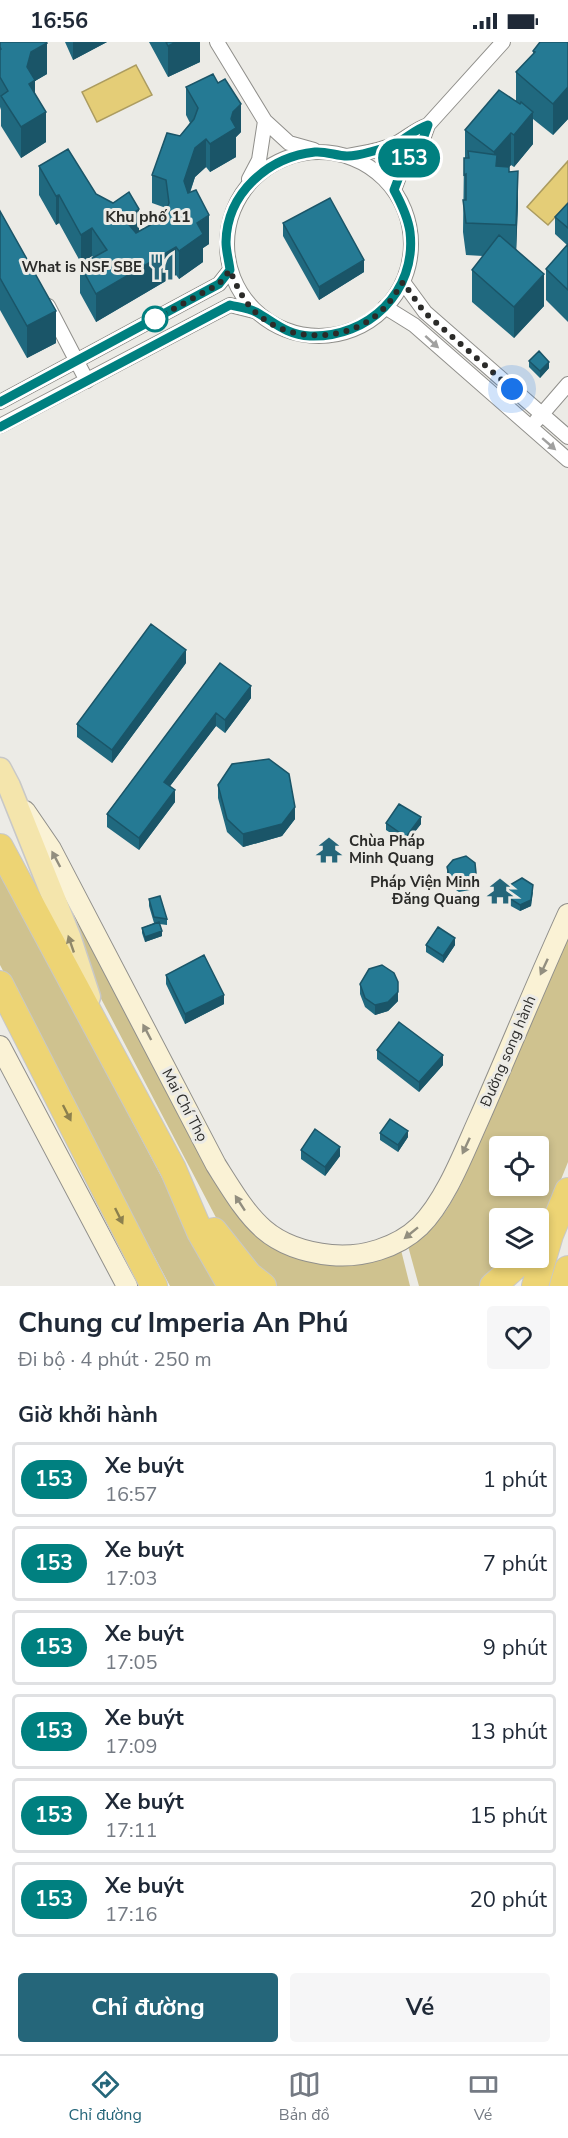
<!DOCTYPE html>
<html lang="vi">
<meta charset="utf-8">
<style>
:root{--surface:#fff;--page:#f6f6f7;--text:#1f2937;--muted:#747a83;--line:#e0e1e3;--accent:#25667a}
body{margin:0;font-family:"Nunito Sans",sans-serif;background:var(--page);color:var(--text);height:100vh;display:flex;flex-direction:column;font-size:22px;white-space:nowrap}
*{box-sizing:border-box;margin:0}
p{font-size:20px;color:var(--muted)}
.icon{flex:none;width:33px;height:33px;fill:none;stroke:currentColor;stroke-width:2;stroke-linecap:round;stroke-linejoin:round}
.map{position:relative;height:1244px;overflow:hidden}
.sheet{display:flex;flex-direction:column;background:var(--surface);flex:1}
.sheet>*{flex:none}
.badge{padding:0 12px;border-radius:20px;font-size:21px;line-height:39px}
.controls{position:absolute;left:489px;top:1094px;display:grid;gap:12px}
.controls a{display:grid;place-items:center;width:60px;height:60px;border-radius:6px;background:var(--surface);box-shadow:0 3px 9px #0003;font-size:30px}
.you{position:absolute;width:30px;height:30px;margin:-15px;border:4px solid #fff;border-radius:50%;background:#1a73e8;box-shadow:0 0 0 9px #1a73e833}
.map>.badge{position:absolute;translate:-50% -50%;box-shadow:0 0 0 3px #fff}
h2{padding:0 18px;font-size:22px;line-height:54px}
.round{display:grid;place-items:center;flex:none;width:63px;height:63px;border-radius:6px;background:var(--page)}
.summary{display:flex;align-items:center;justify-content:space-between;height:102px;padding:0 18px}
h1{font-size:28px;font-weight:700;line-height:45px}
.primary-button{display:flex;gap:12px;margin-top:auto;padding:12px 18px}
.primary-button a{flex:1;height:69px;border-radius:6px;background:var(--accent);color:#fff;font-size:24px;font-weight:700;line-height:69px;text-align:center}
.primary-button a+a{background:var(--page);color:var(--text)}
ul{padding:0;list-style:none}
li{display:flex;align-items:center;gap:18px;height:75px;margin:0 12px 9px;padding:0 6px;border:3px solid var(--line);border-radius:6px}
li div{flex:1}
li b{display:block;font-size:22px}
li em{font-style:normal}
li .badge{min-width:66px;font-weight:700;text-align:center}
.status{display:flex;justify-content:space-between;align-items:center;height:42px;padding:0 30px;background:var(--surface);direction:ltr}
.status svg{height:16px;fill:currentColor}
.menu{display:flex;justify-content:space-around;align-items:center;height:84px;border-top:2px solid var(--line);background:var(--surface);font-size:16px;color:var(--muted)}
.menu a{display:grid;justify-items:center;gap:3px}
.menu .current{color:var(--accent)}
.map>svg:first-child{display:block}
</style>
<div class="status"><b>16:56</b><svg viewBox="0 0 49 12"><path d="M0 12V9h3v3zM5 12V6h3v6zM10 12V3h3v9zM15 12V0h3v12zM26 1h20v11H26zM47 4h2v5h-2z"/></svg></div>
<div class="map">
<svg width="568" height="1244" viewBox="0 0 568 1244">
<rect width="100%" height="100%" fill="#ecebe6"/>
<path fill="#cfc28f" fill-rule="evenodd" d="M 49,814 L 272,1203 L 401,1208 L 410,1244 L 273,1244 L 222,1187 L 86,928 Z
M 0,829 L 219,1244 L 170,1244 L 0,923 Z
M 568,891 L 568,1120 L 558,1145 L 539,1183 L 538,1176 L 500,1176 L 500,1215 L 516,1215 L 486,1244 L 419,1244 L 408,1204 C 436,1186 445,1173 460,1144 ZM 500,1104 L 538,1104 L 538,1143 L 500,1143 Z"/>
<path fill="#e4cd77" stroke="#ac9c60" stroke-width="1.5" d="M 136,23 L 152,53 L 97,80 L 82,50 Z
M 568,119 L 568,161 L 548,183 L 527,165 Z"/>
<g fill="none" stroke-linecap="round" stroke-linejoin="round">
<g stroke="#908f8b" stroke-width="16">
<path id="street" d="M 217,0 L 265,79 L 289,101 L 314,108
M227 202a92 92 0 1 1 184 0a92 92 0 1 1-184 0Z
M 347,114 C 363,111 380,109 395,102 C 407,96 414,88 428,83
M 249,137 L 259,118 L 265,79
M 394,148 L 402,127 L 423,97 L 428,83 L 503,0
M 403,240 L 425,270 L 568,395
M 48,264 L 87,339
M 385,265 L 414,283 L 568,418
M 0,360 L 219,242 L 230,228
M 536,379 L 568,342
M 0,384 L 230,263 L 254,269"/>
</g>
<g stroke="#908f8b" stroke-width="22">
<path id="secondary" d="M 25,769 L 51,807 L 216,1123 C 249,1175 265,1206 331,1213 C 362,1216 397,1206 420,1184 C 446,1158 464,1110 479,1077 C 509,1009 537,940 568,872
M 0,1004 L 127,1244"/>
</g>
<g stroke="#c8c8c7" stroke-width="25">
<path id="primary" d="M 0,727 L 9,744 L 69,894 L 89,955"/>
</g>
<g stroke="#c8c8c7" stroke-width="28">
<path id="highway" d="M 0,805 L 173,1127 L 200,1190 L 231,1244
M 0,942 L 154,1244
M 214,1189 L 249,1233 L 263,1244
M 493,1244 L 526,1215
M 535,1244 L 550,1193 L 568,1149
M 563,1244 L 568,1227"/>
</g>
<use href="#street" stroke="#fff" stroke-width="14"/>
<use href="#secondary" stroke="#faf2d5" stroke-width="20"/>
<use href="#primary" stroke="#f4e5ac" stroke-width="22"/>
<use href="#highway" stroke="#edd474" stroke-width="26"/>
</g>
<path fill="#20697f" d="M 0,0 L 47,32 L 35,39 L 35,51 L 46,100 L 21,116 L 1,84 L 1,68 L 0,65 Z
M 65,0 L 107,0 L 73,18 Z
M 149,0 L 200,0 L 200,20 L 168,35 Z
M 568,0 L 568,77 L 553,93 L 533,77 L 533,102 L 514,125 L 511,123 L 509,125 L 509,130 L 518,161 L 516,208 L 544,264 L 514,296 L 472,260 L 472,228 L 483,214 L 466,213 L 463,190 L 464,116 L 465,116 L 465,88 L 516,58 L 516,30 L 533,12 L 533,9 Z
M 186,45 L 241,90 L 236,95 L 236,115 L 210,130 L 206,125 L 195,135 L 190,151 L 209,202 L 203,206 L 203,220 L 179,237 L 176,233 L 96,280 L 80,251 L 80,223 L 93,215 L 92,214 L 81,221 L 59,181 L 56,183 L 39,153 L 39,124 L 96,152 L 139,189 L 163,176 L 166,169 L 166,166 L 152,161 L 152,133 L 190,81 L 186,73 Z
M 568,161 L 568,280 L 546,258 L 546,227 L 567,203 L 555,192 L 555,175 Z
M 0,169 L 56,301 L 27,316 L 0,268 Z
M 283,181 L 364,230 L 319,258 L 283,194 Z
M 529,319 L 549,326 L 540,336 L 529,325 Z
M 186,621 L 112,721 L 77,695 L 77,682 Z
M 220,621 L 251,656 L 225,691 L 216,684 L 170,744 L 175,760 L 139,808 L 107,785 L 107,772 Z
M 218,743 L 295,777 L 282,794 L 243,805 L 227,790 L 218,756 Z
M 386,781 L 421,782 L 406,801 L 386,788 Z
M 447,825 L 476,838 L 470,848 L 459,850 L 450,844 L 447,832 Z
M 533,850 L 531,864 L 520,869 L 509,863 L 509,856 Z
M 149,857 L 167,877 L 167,883 L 159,882 L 162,894 L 145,900 L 142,891 L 142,886 L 154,881 L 149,864 Z
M 426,903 L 455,903 L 443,921 L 426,910 Z
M 166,933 L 224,962 L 185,982 L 166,942 Z
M 360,942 L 398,959 L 388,969 L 375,973 L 365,965 L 360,952 Z
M 377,1008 L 443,1023 L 419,1050 L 377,1017 Z
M 380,1091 L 408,1095 L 398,1110 L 380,1098 Z
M 301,1108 L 340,1114 L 325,1134 L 301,1117 Z"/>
<path fill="#1a5568" d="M 73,0 L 107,0 L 73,18 Z
M 176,0 L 200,0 L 200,20 L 168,35 L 168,4 Z
M 47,1 L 47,32 L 35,39 L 35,69 L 27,56 L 27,25 L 31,10 Z
M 568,45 L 568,77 L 553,93 L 553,62 Z
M 241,62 L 241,90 L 236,95 L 236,115 L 210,130 L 210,102 L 231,77 L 233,70 Z
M 46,70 L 46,100 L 21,116 L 21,85 Z
M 533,70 L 533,102 L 514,125 L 514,93 Z
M 511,91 L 511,123 L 494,142 L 494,110 Z
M 206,97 L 206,125 L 195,135 L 184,167 L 184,139 L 195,106 Z
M 518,129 L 518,161 L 516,215 L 516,183 Z
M 59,153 L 59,181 L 56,183 L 56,154 Z
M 139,167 L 139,195 L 124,205 L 124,177 Z
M 209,173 L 209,202 L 203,206 L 203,220 L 179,237 L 179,209 L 197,181 Z
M 92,186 L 92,214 L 81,221 L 81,193 Z
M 176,205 L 176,233 L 96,280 L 96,252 Z
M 364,218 L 364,230 L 319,258 L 319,245 Z
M 544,232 L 544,264 L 514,296 L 514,265 Z
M 56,269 L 56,301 L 27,316 L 27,284 Z
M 549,320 L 549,326 L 540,336 L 540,329 Z
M 186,608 L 186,621 L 112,721 L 112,708 Z
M 251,644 L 251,656 L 225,691 L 225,678 Z
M 216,671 L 216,684 L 164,752 L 164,740 Z
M 175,748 L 175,760 L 139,808 L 139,796 Z
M 295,765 L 295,777 L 282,794 L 243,805 L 243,792 Z
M 421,775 L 421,782 L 406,801 L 406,795 Z
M 476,831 L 476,838 L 470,848 L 470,841 Z
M 533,843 L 531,864 L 520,869 L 520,863 Z
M 162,889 L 162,894 L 145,900 L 145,895 Z
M 455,896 L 455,903 L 443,921 L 443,914 Z
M 398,950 L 398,959 L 388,969 L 375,973 L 375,963 Z
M 224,953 L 224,962 L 185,982 L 185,972 Z
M 443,1013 L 443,1023 L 419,1050 L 419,1040 Z
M 408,1089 L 408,1095 L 398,1110 L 398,1103 Z
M 340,1105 L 340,1114 L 325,1134 L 325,1125 Z"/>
<path fill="#257a94" stroke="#1a5568" stroke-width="1.5" d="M 0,0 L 46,0 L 47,1 L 31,10 L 27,25 L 35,38 L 29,42 L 46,70 L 21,85 L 1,54 L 8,49 L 0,35 L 0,8 L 1,7 L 0,5 Z
M 166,0 L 176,0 L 168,4 Z
M 540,0 L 568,0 L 568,45 L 553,62 L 516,30 L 535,10 L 533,9 Z
M 213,32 L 218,41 L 225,37 L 241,62 L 233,70 L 231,77 L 236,86 L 210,102 L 206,97 L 195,106 L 184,139 L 188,151 L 196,148 L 209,173 L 197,181 L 203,192 L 179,209 L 176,205 L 96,252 L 80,223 L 107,208 L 92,186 L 81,193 L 59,153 L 56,154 L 39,124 L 68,107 L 96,152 L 113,161 L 129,150 L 139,167 L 124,177 L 136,191 L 163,176 L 169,161 L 166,138 L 152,133 L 167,91 L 180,94 L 194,77 L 198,66 L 186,45 Z
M 499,48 L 520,62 L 521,60 L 533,70 L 514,93 L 511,91 L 494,110 L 465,88 Z
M 468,109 L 497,113 L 496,124 L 509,125 L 509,130 L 518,129 L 516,183 L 466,181 L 463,158 L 466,158 L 466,132 L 464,133 L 464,116 L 469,116 Z
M 330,156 L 364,218 L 319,245 L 283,181 Z
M 568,161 L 568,186 L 555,175 Z
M 0,169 L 56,269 L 27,284 L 0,236 Z
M 499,193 L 544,232 L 514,265 L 472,228 Z
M 568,202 L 568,248 L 546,227 Z
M 539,309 L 549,320 L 540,329 L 529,319 Z
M 151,582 L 186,608 L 112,708 L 77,682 Z
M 220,621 L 251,644 L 225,678 L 216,671 L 164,740 L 175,748 L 139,796 L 107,772 Z
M 269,717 L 289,732 L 295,765 L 282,782 L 243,792 L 227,777 L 218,743 L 232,722 Z
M 399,762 L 421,775 L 406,795 L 386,781 Z
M 466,814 L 475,821 L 476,831 L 470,841 L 459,843 L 450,837 L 447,825 L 453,818 Z
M 522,836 L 533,843 L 531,858 L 520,863 L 509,856 L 510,843 Z
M 160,854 L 167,877 L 154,875 L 149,857 Z
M 159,880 L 162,889 L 145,895 L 142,886 Z
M 438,885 L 455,896 L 443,914 L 426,903 Z
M 204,913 L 224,953 L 185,972 L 166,933 Z
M 382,923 L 394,931 L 398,940 L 398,950 L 388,960 L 375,963 L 365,956 L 360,942 L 369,927 Z
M 399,980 L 443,1013 L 419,1040 L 377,1008 Z
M 390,1077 L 408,1089 L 398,1103 L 380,1091 Z
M 315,1087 L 340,1105 L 325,1125 L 301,1108 Z"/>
<defs><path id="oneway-solid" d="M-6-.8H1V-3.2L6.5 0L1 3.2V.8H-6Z" transform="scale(1.5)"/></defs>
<g fill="#a0a09f">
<use href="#oneway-solid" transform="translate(432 300) rotate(42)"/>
<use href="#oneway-solid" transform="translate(549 402) rotate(41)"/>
</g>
<g fill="#928e7f">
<use href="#oneway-solid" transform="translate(56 817) rotate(-118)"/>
<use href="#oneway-solid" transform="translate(544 925) rotate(115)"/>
<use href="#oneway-solid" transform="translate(147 990) rotate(-118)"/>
<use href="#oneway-solid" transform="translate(466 1104) rotate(115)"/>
<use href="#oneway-solid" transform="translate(240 1161) rotate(-123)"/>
<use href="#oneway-solid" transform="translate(411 1191) rotate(141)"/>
</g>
<use fill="#90886a" href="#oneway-solid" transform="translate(71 902) rotate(-109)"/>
<g fill="#8c804e">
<use href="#oneway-solid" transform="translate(67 1071) rotate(63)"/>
<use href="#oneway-solid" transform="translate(119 1174) rotate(64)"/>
</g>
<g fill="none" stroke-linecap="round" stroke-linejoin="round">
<g stroke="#fff" stroke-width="14">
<path id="line" d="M 0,360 L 219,242 L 230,228 C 229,219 226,209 226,200 C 227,151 268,115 315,110 C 326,109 337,114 347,114 C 354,114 363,112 370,110 C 378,108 389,105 397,101 C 408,95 416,87 428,83 L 423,97 L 402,127 L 394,148 C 401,161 408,175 410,190 C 417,250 368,296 310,294 C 286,293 274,280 256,270 C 249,266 238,265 230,263 L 0,385"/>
</g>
<use href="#line" stroke="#008080" stroke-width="9"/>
<path stroke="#2b2b29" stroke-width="6" stroke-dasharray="0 10.8" d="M 155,277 L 219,242 L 230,228 C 236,243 242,256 253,268 C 289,304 354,301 387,263 C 393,256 398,247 403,240 L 424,270 L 512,347"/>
</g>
<defs>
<g id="restaurant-bare" transform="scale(2.07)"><path d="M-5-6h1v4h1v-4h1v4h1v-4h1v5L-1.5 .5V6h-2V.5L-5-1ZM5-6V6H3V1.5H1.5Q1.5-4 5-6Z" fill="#25667a" stroke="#ecebe6" stroke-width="2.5" paint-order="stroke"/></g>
<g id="temple-bare" transform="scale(2.07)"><path d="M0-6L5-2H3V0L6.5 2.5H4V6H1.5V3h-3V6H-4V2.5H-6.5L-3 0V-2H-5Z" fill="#25667a" stroke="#ecebe6" stroke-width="2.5" paint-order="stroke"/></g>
</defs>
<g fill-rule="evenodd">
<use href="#restaurant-bare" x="162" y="225"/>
<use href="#temple-bare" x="329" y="808"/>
<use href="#temple-bare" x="500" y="849"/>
</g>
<circle fill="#fff" stroke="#008080" stroke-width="3" cx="155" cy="277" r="12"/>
<g text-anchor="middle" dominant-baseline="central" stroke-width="6" stroke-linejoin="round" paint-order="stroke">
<g font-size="15" font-weight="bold" fill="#2b2b29" stroke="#ecebe6" text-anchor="end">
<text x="142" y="225">What is NSF SBE</text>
<text x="349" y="799" text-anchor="start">Chùa Pháp<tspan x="349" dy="17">Minh Quang</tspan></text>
<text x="480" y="840">Pháp Viện Minh<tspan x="480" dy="17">Đăng Quang</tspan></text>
</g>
<g font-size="15" fill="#2b2b29" stroke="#ecebe6">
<text transform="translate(508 1009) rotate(-67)">Đường song hành</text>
<text transform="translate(185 1063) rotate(62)">Mai Chí Thọ</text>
</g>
<g font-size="16" font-weight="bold" fill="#2c2c28" stroke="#ecebe6">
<text x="148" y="175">Khu phố 11</text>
</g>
</g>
</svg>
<div class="controls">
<a><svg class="icon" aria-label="locate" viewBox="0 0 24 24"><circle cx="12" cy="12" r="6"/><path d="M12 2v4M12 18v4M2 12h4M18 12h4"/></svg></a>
<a><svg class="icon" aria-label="layers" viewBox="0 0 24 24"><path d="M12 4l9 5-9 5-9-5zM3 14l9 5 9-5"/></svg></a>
</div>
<div class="you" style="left:512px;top:347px"></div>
<b class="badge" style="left:409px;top:116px;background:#008080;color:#fff">153</b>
</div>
<section class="sheet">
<div class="summary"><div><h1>Chung cư Imperia An Phú</h1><p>Đi bộ · 4 phút · 250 m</p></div><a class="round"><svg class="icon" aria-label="heart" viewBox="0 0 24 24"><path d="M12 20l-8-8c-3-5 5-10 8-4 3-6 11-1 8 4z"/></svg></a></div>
<h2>Giờ khởi hành</h2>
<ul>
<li><span class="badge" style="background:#008080;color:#fff">153</span><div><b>Xe buýt</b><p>16:57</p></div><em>1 phút</em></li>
<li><span class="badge" style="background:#008080;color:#fff">153</span><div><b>Xe buýt</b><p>17:03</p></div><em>7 phút</em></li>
<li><span class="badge" style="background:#008080;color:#fff">153</span><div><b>Xe buýt</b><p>17:05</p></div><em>9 phút</em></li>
<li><span class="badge" style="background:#008080;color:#fff">153</span><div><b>Xe buýt</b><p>17:09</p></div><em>13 phút</em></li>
<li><span class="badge" style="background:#008080;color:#fff">153</span><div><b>Xe buýt</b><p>17:11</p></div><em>15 phút</em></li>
<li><span class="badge" style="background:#008080;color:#fff">153</span><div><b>Xe buýt</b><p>17:16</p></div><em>20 phút</em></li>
</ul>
<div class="primary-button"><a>Chỉ đường</a><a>Vé</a></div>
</section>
<nav class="menu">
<a class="current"><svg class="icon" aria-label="directions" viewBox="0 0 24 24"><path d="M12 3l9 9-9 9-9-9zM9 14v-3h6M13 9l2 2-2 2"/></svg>Chỉ đường</a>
<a><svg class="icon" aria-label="map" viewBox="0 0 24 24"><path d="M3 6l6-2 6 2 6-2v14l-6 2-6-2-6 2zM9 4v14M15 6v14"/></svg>Bản đồ</a>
<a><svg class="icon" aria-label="tickets" viewBox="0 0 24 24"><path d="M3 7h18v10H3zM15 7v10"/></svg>Vé</a>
</nav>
